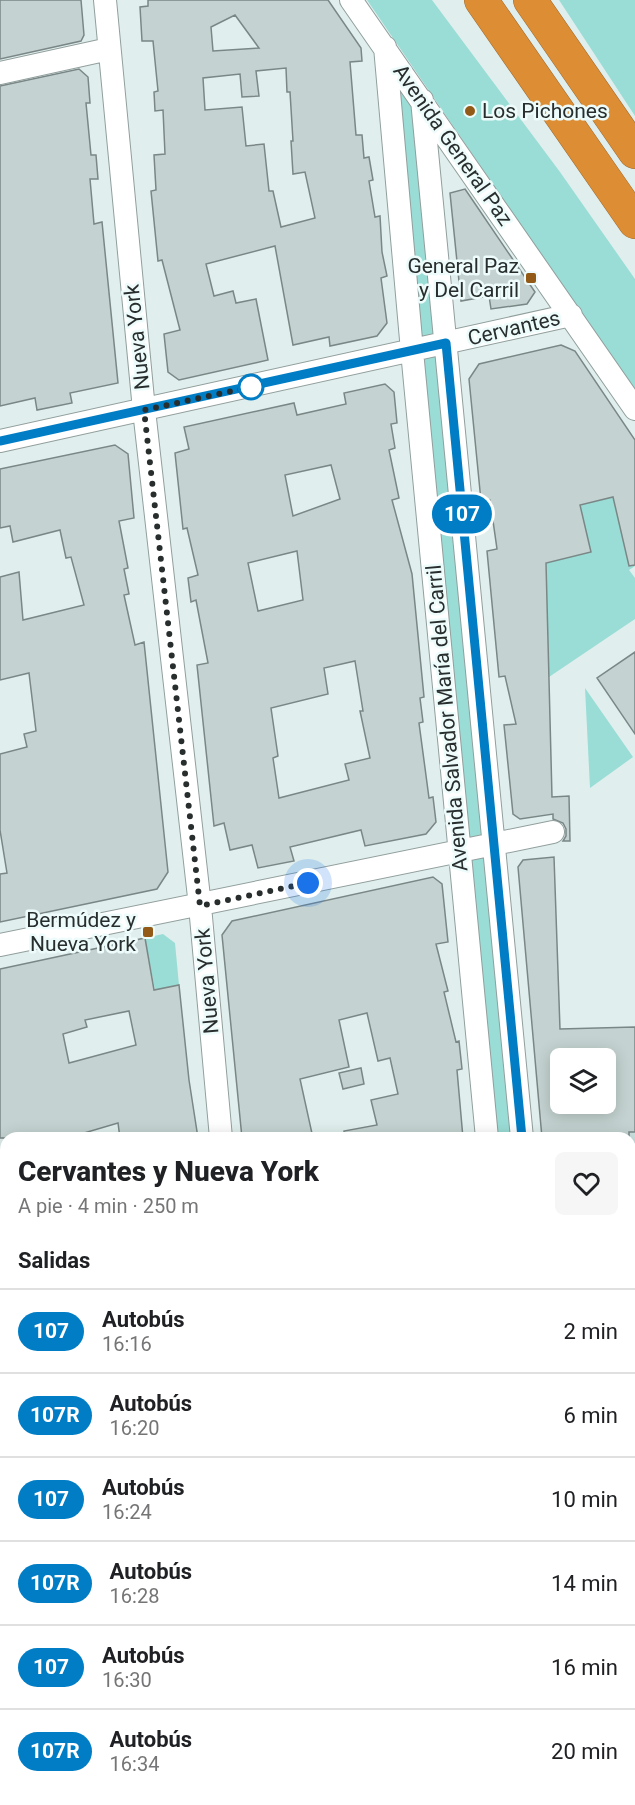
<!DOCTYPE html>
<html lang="es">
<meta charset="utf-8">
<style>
:root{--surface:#fff;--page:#f6f6f6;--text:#202124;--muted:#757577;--line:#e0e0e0}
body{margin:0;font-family:Roboto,sans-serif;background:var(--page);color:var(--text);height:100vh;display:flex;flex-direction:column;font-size:22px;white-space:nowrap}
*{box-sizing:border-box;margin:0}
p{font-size:20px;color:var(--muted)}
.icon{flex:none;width:33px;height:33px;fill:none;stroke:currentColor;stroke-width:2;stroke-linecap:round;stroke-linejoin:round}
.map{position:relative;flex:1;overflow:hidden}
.panel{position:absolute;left:0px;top:1132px;width:636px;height:674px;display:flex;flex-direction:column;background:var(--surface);border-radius:18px 18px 0 0;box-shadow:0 3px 15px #0003}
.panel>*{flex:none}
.badge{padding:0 12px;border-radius:20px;font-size:21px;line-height:39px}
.buttons{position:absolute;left:550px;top:1048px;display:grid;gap:12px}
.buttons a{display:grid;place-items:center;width:66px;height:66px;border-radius:9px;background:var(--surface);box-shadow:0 3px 15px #0003;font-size:30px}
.you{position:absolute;width:30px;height:30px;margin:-15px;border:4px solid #fff;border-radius:50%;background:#1a73e8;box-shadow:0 0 0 9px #1a73e833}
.map>.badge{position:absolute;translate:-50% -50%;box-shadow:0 0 0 3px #fff}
h2{padding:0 18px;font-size:22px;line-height:54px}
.round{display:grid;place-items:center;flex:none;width:63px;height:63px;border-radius:9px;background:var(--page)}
.overview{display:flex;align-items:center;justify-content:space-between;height:102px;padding:0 18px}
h1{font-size:28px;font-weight:800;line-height:45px}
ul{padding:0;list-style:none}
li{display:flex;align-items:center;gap:18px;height:84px;padding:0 18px;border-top:2px solid var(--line)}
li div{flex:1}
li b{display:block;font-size:22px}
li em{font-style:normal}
li .badge{min-width:66px;font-weight:700;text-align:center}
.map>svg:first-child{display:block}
</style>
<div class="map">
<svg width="635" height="1805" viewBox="0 0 635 1805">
<rect width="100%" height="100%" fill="#e0efed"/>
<path fill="#cbe2e0" d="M 635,1027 L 635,1408 L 630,1409 L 630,1138 L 564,1138 L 563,1104 L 606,1104 L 606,1059 L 561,1059 L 560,1029 Z"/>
<path fill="#9addd6" d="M 367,0 L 432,0 L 560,172 L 635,279 L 635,392 Z
M 559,0 L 635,0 L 635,116 Z
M 385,47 L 422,100 L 522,1138 L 487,1138 Z
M 613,497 L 624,543 L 635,540 L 635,566 L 629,570 L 635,578 L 635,619 L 549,677 L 546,563 L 579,554 L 580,505 Z
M 585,688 L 633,757 L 590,788 Z
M 163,934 L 175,943 L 179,985 L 155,990 L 145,938 Z
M 630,1356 L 633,1356 L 634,1408 L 630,1409 Z"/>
<path fill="#c4d3d1" stroke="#7a8786" stroke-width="1.5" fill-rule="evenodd" d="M 0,0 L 81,0 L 84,35 L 81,41 L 0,59 Z
M 148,0 L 328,0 L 361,48 L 362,61 L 350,62 L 356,135 L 362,135 L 364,158 L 369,157 L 373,180 L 369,181 L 375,217 L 380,216 L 382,252 L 387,276 L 381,278 L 387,323 L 377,336 L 330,346 L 329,337 L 293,345 L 275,246 L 206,264 L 214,296 L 233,291 L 236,303 L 256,299 L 268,360 L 179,380 L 168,372 L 164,334 L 180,330 L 162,260 L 158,261 L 151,191 L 156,190 L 154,155 L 165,154 L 163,110 L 155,111 L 154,92 L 158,91 L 153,41 L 142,41 L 140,7 L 148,6 ZM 235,15 L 259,48 L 213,51 L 211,27 ZM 286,68 L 287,92 L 290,92 L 293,141 L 291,141 L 293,174 L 305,172 L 315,218 L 281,227 L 273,191 L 269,191 L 264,144 L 246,146 L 242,107 L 205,110 L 203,78 L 240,74 L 242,97 L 259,96 L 256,71 Z
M 79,69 L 88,77 L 90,103 L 86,103 L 91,155 L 96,155 L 98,179 L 90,179 L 94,224 L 102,222 L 118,383 L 70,393 L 72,403 L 37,410 L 35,398 L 0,406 L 0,86 Z
M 465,189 L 535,292 L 527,304 L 491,309 L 489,296 L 461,301 L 450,193 Z
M 561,345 L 575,351 L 635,440 L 635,565 L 629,566 L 613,497 L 580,505 L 591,552 L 546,563 L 552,797 L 569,796 L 570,841 L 563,841 L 566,836 L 566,829 L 563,823 L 553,819 L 553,814 L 520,819 L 513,814 L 504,725 L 516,724 L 505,676 L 499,677 L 487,551 L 497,549 L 490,500 L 481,501 L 469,379 L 479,364 Z
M 385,384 L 394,392 L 397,423 L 391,424 L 395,448 L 389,450 L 399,498 L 392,500 L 412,574 L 424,697 L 420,698 L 423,722 L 419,723 L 429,798 L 433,797 L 436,822 L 426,834 L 365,846 L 361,830 L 290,847 L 294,861 L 258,868 L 252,845 L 230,850 L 224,823 L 214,826 L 197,665 L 208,663 L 196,600 L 191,602 L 188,578 L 198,575 L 187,528 L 183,529 L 175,453 L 189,449 L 184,427 L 294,403 L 297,415 L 346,404 L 344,393 ZM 331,465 L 340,499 L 293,516 L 285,475 ZM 297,551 L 303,600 L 258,611 L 248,563 ZM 355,661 L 363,711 L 360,711 L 370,758 L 345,764 L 349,780 L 279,798 L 273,758 L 278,756 L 271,708 L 328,694 L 324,668 Z
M 115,445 L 128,454 L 134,518 L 119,521 L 128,568 L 124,569 L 129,594 L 124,595 L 135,645 L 144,642 L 168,872 L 157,889 L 0,922 L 0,874 L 7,873 L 0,830 L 0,754 L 27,747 L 24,734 L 36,731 L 29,673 L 0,680 L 0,577 L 19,572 L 23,620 L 84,605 L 71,557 L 66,558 L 60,530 L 13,542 L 10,526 L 0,528 L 0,469 Z
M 635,652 L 635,734 L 597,678 Z
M 554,857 L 560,1029 L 635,1027 L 635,1132 L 629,1132 L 629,1138 L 542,1138 L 518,867 L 523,860 ZM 561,1059 L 606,1059 L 606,1104 L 561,1104 Z
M 433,877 L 442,884 L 448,942 L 436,944 L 448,991 L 444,992 L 456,1042 L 459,1041 L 462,1069 L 457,1070 L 463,1138 L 345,1138 L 344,1131 L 377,1125 L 371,1100 L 398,1094 L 390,1058 L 378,1061 L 367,1013 L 339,1020 L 349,1067 L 300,1079 L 313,1138 L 242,1138 L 222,935 L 232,921 Z
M 145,938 L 154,990 L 179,985 L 189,1080 L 198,1138 L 120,1138 L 118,1123 L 84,1133 L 85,1138 L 0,1138 L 0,969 ZM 129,1011 L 136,1045 L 69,1063 L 63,1034 L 87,1027 L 85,1020 Z
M 361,1068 L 364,1084 L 343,1089 L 339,1073 Z"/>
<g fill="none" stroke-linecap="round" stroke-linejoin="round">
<g stroke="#919f9d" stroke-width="24">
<path id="minor" d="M 105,0 L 144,410 L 200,906 L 221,1138
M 351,0 L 635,409
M 385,47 L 412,351 L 487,1138
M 0,73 L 109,49
M 422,100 L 522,1138
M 0,441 L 571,315
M 0,945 L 553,832
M 0,1284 L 6,1282
M 630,1449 L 635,1448
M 0,1764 L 1,1805
M 273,1800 L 273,1805
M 540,1800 L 540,1805
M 574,1800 L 574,1805"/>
</g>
<g stroke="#9e6c32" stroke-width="30">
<path id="major" d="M 0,1608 L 6,1607"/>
</g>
<g stroke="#9e6c32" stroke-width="34">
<path id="highway" d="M 481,0 L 635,222
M 530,0 L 635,152"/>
</g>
<use href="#minor" stroke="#fff" stroke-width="22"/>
<use href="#major" stroke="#ebbb85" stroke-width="28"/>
<use href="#highway" stroke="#dd8d34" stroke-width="33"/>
</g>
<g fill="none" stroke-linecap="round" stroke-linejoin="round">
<g stroke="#fff" stroke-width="14">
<path id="line" d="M 0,441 L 446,343 L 522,1138"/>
</g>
<use href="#line" stroke="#007dc5" stroke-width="9"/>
<path stroke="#282e2d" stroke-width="6" stroke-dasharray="0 10.8" d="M 251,387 L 144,410 L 200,906 L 308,883"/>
</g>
<g fill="#935916" stroke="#edfcfb" stroke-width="2">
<circle cx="470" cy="111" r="6"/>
<rect x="525" y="272" width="12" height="12" rx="3"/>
<rect x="142" y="926" width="12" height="12" rx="3"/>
</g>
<circle fill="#fff" stroke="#007dc5" stroke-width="3" cx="251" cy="387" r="12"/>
<g text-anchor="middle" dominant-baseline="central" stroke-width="5" stroke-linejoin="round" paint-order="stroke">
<g font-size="21" fill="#282e2d" stroke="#edfcfb" text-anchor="end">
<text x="482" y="111" text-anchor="start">Los Pichones</text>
<text x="519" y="266">General Paz<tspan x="519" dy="24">y Del Carril</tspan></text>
<text x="136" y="920">Bermúdez y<tspan x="136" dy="24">Nueva York</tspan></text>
</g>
<g font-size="21" fill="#282e2d" stroke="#edfcfb">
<text transform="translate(453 145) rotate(55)">Avenida General Paz</text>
<text transform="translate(514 328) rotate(-13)">Cervantes</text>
<text transform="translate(137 337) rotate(-96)">Nueva York</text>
<text transform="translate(447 718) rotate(-95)">Avenida Salvador María del Carril</text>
<text transform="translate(207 981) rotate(-95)">Nueva York</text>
</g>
</g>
</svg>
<div class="buttons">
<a><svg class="icon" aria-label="layers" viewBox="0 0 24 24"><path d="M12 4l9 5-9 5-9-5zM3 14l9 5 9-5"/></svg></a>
</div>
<div class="you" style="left:308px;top:883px"></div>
<b class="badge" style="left:462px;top:514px;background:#007dc5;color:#fff">107</b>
<section class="panel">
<div class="overview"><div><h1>Cervantes y Nueva York</h1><p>A pie · 4 min · 250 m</p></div><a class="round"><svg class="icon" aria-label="heart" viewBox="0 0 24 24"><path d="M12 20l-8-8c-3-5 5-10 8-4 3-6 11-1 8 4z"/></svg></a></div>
<h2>Salidas</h2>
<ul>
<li><span class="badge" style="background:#007dc5;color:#fff">107</span><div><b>Autobús</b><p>16:16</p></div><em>2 min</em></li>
<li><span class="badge" style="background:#007dc5;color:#fff">107R</span><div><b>Autobús</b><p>16:20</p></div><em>6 min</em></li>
<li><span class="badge" style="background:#007dc5;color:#fff">107</span><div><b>Autobús</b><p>16:24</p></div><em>10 min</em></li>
<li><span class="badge" style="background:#007dc5;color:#fff">107R</span><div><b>Autobús</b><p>16:28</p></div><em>14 min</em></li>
<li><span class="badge" style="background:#007dc5;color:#fff">107</span><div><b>Autobús</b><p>16:30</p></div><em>16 min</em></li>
<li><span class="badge" style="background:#007dc5;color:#fff">107R</span><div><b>Autobús</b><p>16:34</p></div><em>20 min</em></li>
</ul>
</section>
</div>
